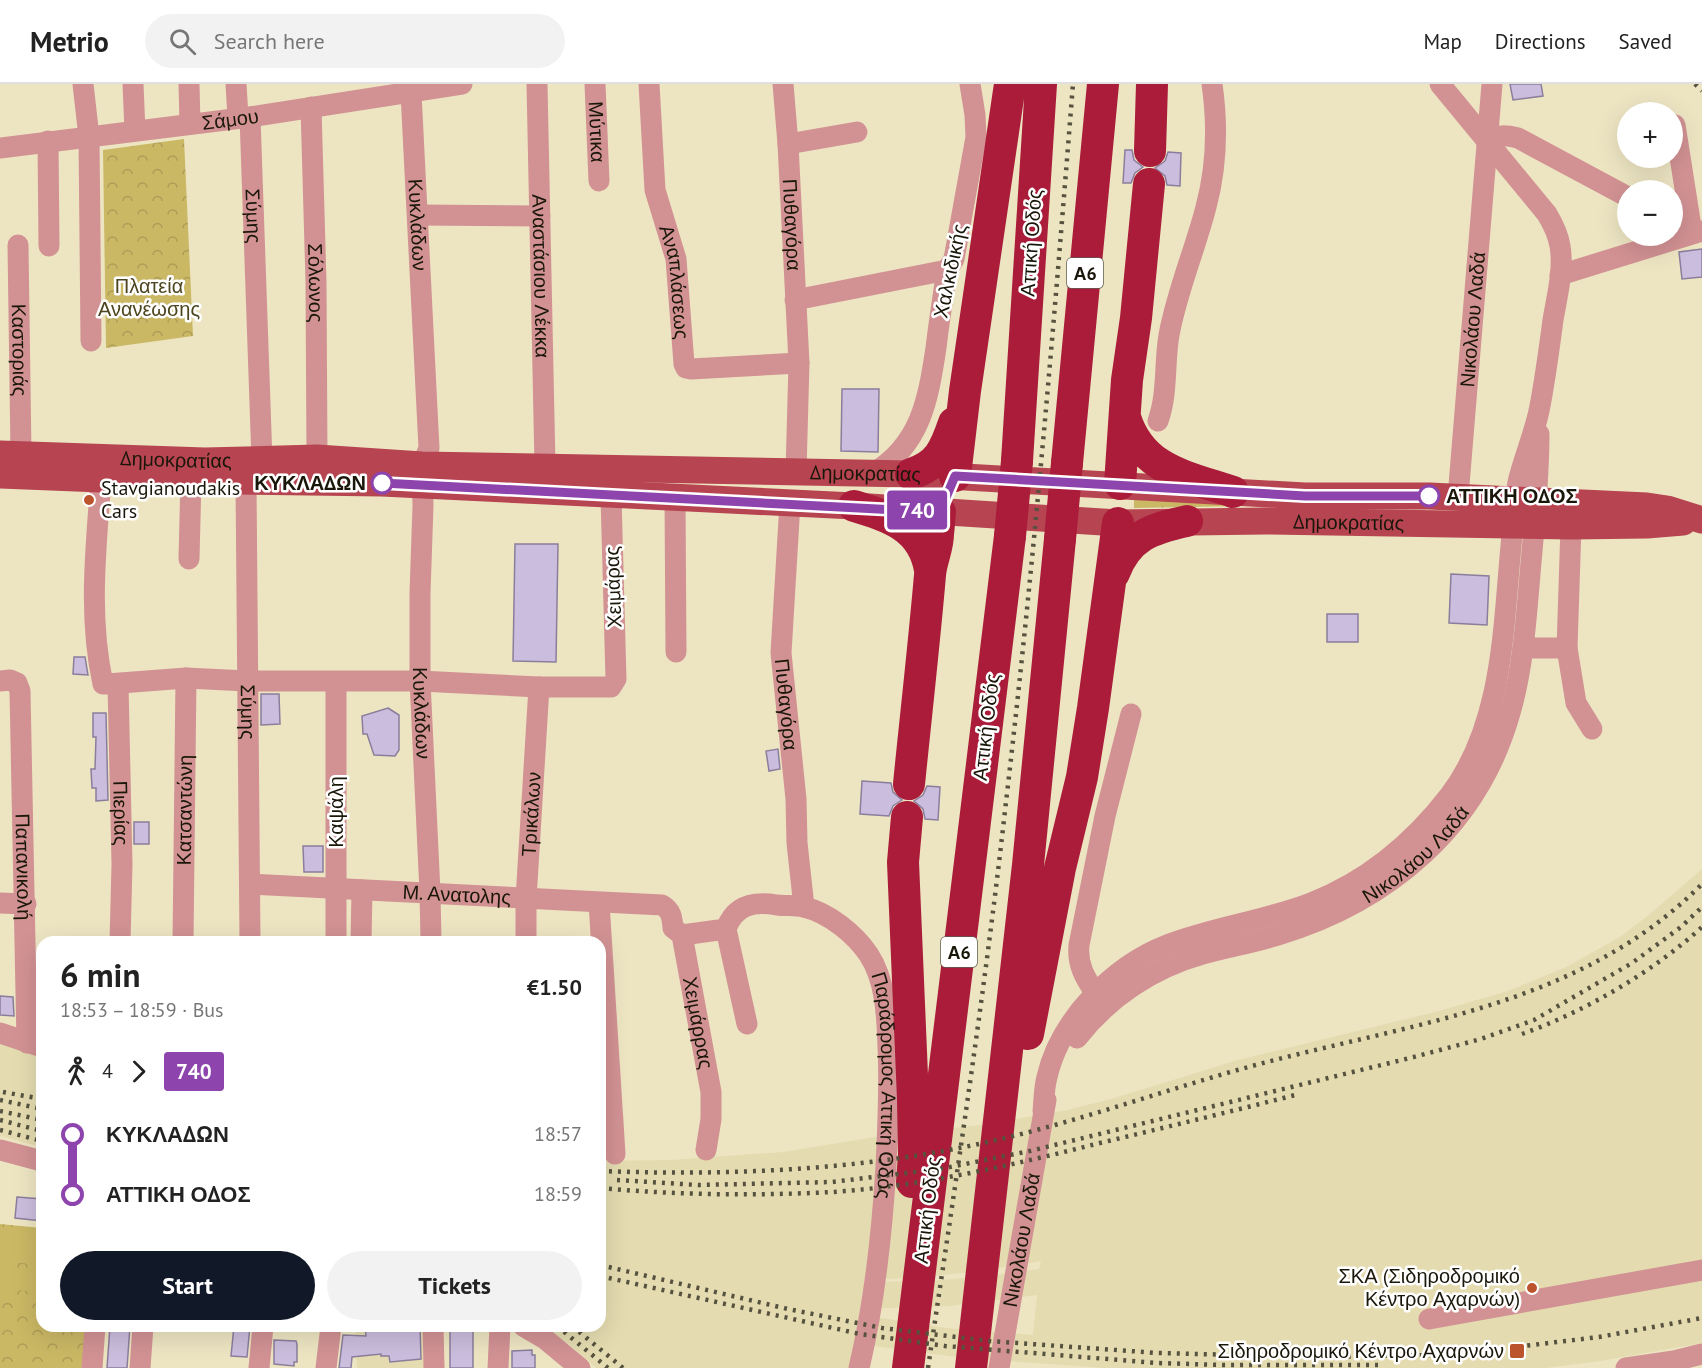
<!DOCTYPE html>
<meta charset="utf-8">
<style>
:root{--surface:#fff;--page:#f2f2f2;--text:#222;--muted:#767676;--line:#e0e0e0;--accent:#111827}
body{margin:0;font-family:"PT Sans",sans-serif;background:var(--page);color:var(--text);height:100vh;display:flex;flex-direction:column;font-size:22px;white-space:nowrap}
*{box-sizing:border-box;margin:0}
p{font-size:20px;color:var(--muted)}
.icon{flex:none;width:33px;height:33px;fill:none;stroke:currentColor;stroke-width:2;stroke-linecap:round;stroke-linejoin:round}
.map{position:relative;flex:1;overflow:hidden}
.panel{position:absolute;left:36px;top:852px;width:570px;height:396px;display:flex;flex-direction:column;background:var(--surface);border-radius:18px;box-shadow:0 6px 24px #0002}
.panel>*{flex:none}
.badge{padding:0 12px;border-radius:4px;font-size:21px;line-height:39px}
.controls{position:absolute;left:1617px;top:18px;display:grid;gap:12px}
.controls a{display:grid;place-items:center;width:66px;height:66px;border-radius:50%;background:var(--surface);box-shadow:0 6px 24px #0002;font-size:30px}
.map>.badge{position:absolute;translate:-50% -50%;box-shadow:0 0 0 3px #fff}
.legs{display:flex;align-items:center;gap:9px;height:66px;padding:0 24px;font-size:20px}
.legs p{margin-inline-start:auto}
.summary{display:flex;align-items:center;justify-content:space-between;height:102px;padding:0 24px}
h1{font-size:33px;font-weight:800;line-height:45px}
.cta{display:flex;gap:12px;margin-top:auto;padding:12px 24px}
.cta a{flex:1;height:69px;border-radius:36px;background:var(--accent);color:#fff;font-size:24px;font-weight:800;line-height:69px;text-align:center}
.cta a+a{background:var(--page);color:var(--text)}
ul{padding:0 24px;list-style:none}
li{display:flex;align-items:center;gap:21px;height:60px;font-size:22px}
li i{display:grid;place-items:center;width:9px;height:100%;margin:0 8px;background:currentColor}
li i::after{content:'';width:15px;height:15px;margin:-8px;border:4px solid;border-radius:50%;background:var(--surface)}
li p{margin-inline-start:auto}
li:first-child i{background:linear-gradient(#0000 50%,currentColor 0)}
li:last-child i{background:linear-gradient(currentColor 50%,#0000 0)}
header{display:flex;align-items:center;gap:36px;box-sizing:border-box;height:84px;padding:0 30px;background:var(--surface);border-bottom:2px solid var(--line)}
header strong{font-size:28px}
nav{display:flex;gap:33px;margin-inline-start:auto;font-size:21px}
.search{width:420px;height:54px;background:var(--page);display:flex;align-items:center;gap:15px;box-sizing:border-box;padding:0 21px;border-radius:33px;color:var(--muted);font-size:22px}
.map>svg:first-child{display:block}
</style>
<header>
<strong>Metrio</strong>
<div class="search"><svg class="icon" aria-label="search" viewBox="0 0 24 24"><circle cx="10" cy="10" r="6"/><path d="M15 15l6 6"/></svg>Search here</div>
<nav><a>Map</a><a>Directions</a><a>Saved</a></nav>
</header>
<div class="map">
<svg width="1702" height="1284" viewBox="0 0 1702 1284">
<defs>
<pattern id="forest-firs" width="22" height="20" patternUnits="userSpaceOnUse" patternTransform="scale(1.5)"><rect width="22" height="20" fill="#cab865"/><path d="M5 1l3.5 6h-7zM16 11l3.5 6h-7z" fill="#ad9d56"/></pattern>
<pattern id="park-crowns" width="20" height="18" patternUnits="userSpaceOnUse" patternTransform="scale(1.5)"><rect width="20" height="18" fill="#cab865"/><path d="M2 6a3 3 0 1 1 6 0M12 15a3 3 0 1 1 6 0" fill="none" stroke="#ad9d56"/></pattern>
</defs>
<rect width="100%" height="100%" fill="#ede5c2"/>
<path fill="#e4dbb0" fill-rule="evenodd" d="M 1702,785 L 1702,1259 L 1601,1277 L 1545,1284 L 1104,1284 L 964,1274 L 859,1260 L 853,1284 L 596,1284 L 571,1262 L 542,1242 L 600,1242 L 600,1077 L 671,1076 L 783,1068 L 875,1053 L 988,1040 L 1067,1026 L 1111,1015 L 1238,976 L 1439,927 L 1508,907 L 1566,883 L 1620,853 L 1650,830 ZM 1041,1177 L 1039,1185 L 996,1191 L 930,1197 L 864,1198 L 864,1196 L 908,1194 L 975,1188 ZM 1037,1211 L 1033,1251 L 947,1244 L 862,1231 L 862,1225 L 950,1222 Z
M 0,957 L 42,972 L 42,1063 L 0,1052 Z
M 355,1242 L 423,1242 L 424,1284 L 357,1284 Z"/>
<path fill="url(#forest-firs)" d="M 1134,408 L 1242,422 L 1134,424 Z"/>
<path fill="url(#park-crowns)" d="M 184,55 L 193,252 L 106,264 L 103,66 Z
M 0,1140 L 42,1144 L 42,1242 L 87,1242 L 84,1284 L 0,1284 Z"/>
<path fill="#cab865" d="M 0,1146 L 42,1150 L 42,1181 L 0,1177 Z
M 1,1185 L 40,1188 L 39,1208 L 0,1205 Z"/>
<path fill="#cbbddd" stroke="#8b7e9c" stroke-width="1.5" d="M 1510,0 L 1541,0 L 1543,12 L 1513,16 Z
M 1125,66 L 1132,66 L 1134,76 L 1143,83 L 1135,89 L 1131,99 L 1123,99 Z
M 1168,68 L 1181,69 L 1180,102 L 1167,101 L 1165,92 L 1155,84 L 1165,77 Z
M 1702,165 L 1702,193 L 1682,195 L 1679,168 Z
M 842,305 L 879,305 L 878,368 L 841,367 Z
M 515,460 L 558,460 L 556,578 L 513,577 Z
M 1451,490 L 1489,492 L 1487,541 L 1449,539 Z
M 1327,530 L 1358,530 L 1358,558 L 1327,558 Z
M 74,573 L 85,573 L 88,591 L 73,590 Z
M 261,610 L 279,610 L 280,640 L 261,641 Z
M 388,624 L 399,631 L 399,666 L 395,672 L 374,671 L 367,650 L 363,650 L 362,632 Z
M 93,629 L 106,629 L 108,716 L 96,717 L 96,704 L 92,704 L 91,685 L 95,685 L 96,653 L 93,653 Z
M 778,665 L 780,685 L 769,687 L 766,667 Z
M 862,697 L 891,699 L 893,708 L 902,716 L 893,722 L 889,732 L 860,730 Z
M 927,702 L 940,703 L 938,736 L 925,735 L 923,725 L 914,717 L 923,711 Z
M 134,738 L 149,738 L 149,760 L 134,760 Z
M 303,762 L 323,762 L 323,788 L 304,788 Z
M 0,912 L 13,913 L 14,932 L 0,931 Z
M 17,1113 L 42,1115 L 42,1137 L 15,1134 Z
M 110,1242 L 130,1242 L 127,1284 L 107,1284 Z
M 234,1242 L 250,1242 L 247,1273 L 231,1272 Z
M 365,1242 L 420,1242 L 421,1275 L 390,1278 L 389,1272 L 381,1272 L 381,1270 L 352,1273 L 351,1284 L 339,1284 L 343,1251 L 366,1252 Z
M 450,1245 L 473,1245 L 473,1284 L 450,1284 Z
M 274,1256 L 296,1257 L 297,1260 L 297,1278 L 294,1278 L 294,1282 L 274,1280 Z
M 532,1266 L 532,1271 L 535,1271 L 535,1284 L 512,1284 L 512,1267 Z"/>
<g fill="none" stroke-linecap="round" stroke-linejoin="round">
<g stroke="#d29294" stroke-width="21">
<path d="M 83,0 L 89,53 L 91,257"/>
<path d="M 133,0 L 135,47"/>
<path d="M 189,0 L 190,40"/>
<path d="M 236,0 L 238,33"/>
<path id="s1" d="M 537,0 L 545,382"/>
<path id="s2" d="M 595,0 L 599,97"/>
<path id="s3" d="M 649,0 L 655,106 L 676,175 L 684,280 L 686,284 L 691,285 L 799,279"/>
<path id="s4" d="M 783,0 L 788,60 L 799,279 L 796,388"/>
<path id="s5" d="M 411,9 L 429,364 L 422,381 L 423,422 L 420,509 L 420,597 L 430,808 L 431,858"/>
<path id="s6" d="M 311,23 L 316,198 L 317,374"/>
<path id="s7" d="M 250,33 L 262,377"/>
<path d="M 1675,41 L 1692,149"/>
<path d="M 1487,55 C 1498,51 1506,51 1518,54 L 1628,113"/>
<path d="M 48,57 L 49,162"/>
<path d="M 788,60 L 857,48"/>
<path id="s8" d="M 0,64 L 250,33 L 462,0"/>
<path d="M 419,131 L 540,132"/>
<path id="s9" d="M 18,161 L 21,370"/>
<path d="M 1560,191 L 1702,147"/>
<path d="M 795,216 L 947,186"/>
<path d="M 1158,337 C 1168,309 1164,280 1169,251 C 1177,207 1195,166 1206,123 C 1217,82 1218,42 1212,0"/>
<path d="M 872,390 C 921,361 928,316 936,264 C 939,238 943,212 947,186 L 954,175 L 976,53 L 975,31 L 970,0"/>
<path d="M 101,395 C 96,464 88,532 103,600 L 107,600 L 186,594 L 247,597 L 420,597 L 539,603 L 611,603 L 616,595 L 611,412"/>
<path id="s10" d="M 246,398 L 250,858"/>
<path id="s11" d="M 1458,413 L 1492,0"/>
<path d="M 675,414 L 676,568"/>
<path id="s12" d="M 790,419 L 781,569 L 796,715 L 797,759 L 804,823"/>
<path d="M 1571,442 L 1567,564 L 1576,619 L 1592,645"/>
<path d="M 189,475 L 191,395"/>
<path d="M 1523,564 L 1567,564"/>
<path id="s13" d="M 0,597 L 10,596 L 17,599 L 20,607 L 27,959"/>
<path id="s14" d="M 118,600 L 122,780 L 120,858"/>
<path id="s15" d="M 250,800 L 662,821 C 672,827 672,834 673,844 L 682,851 L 711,1008 L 711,1035 L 706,1066"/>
<path d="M 0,819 L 26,820"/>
<path d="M 599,819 L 615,1070"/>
<path d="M 726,845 L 747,940"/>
<path id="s16" d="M 682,851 L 726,845 C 735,820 754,817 777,821 C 786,822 796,821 804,823 C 829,829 855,850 869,871 C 886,897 887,933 888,963 C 890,1003 888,1042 886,1082 C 882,1150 875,1217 859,1284"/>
<path id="s17" d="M 183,858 L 186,594"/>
<path d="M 336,858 L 336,598"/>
<path d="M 361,858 L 362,806"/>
<path id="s18" d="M 526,858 L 526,815 L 539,603"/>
<path d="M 1096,910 C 1085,894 1077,881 1079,861 L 1105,732 L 1131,630"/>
<path d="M 0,949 L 42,963"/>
<path id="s19" d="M 1077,954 C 1109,913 1153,884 1203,870 C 1228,863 1253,859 1278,851 C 1388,818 1478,743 1510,629 C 1523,584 1526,537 1530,490 C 1534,443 1539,398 1539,350"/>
<path d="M 1043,1027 C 1044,1016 1044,1004 1047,993 C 1060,936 1113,882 1167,861 C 1214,843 1264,837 1311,819 C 1368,797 1413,759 1450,711 C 1503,640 1503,546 1511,462 C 1513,440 1514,415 1519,394 C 1525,371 1534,350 1539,327 C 1545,297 1549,266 1553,236 C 1557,212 1564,186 1560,162 C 1558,150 1553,140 1547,130 L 1440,0"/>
<path d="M 0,1066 L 42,1077"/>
<path d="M 1429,1235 L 1702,1186"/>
<path d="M 433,1242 L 434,1284"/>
<path d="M 523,1242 L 545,1255 L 580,1284"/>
<path d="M 92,1284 L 95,1242"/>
<path d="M 140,1284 L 143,1242"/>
<path d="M 259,1284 L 263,1242"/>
<path d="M 326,1284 L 331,1242"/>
<path d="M 498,1284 L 500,1242"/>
<path id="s20" d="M 999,1284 L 1046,1016"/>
<path d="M 1626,1284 L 1674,1277 L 1702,1270"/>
</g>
<g stroke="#b74451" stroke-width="27">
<path id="s21" d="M 0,370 L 205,377 L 317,374 L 422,381 L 911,390 L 1305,412 L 1429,412 L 1647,422 L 1667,425 L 1702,436"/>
<path id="s22" d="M 0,391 L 101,395 L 382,399 L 854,422 L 1118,439 L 1265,437 L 1571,442 L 1647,441 L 1683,438"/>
</g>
<path stroke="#aa1c39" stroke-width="32" d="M 1150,67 L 1152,0
M 1125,333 C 1141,386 1186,392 1233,408
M 1017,377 L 1041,0
M 1067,379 L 1103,0
M 911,390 C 939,381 945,365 954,339
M 955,392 L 965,307 L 1010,0
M 1120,400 L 1127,296 L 1136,234 L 1149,100
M 854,422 C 890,433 923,443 930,486
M 1114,489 C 1128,452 1151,445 1187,437
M 909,700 C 916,630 924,561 930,491 C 931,477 938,464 938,450 C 939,442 939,436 940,428
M 907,733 L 903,778 L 913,1015 L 914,1071 L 912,1098
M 1028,950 L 1060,784 L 1082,693 L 1093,624 L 1118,439
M 908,1284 L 1010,452
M 971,1284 L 1028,781 L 1060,455"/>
<path stroke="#56523f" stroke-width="4.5" stroke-dasharray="3 6" stroke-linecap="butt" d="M 1695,0 L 1702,7
M 1522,950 C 1584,928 1653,888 1702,843
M 3,1008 L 42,1015
M 0,1016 L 42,1025
M 0,1027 L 42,1036
M 0,1036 L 42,1047
M 0,1046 L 42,1057
M 600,1087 C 735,1092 873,1086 1005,1054 C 1093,1033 1179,1001 1267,978 C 1420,938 1584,919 1702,800
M 617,1096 L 698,1101 L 832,1098 L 940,1085 L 1030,1067 L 1410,974 L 1481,955 L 1534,936 L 1632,879 L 1681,843 L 1702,823
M 600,1104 C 677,1111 755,1112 832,1108 C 923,1102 1013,1081 1100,1059 C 1167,1043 1233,1027 1299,1010
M 600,1181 L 788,1225 L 882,1244 L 989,1257 L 1158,1269 L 1319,1273 L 1430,1271 L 1490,1266 L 1599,1253 L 1702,1234
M 600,1192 L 860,1250 L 945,1262 L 1157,1279 L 1224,1281 L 1378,1281
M 557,1242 L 608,1284
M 572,1242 L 623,1284
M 928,1284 C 956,1096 985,907 1006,718 C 1034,479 1054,240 1073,0"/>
<path stroke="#aa1c39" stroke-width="32" d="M 1010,452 L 1017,377
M 1060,455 L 1067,379"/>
</g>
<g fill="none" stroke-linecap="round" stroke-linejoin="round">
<g stroke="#fff" stroke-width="14">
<path id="line-1" d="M 382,399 L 935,428 L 940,428 L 955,392 L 1305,412 L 1429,412"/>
</g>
<use href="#line-1" stroke="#8e44ad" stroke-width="9"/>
</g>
<g fill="#fff" stroke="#8e44ad" stroke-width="3">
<circle cx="382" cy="399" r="10"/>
<circle cx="1429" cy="412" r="10"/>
</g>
<g fill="#bb542d" stroke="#fff" stroke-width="2">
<circle cx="89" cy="416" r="6"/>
<circle cx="1532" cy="1204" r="6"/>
<rect x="1509" y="1259" width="16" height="16" rx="3"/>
</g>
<g text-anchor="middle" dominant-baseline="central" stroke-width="5" stroke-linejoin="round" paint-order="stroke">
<g fill="#fff" stroke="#5f5d54" stroke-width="1.5">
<rect x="1067" y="174" width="36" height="30" rx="4.5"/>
<rect x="941" y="853" width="36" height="30" rx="4.5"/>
</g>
<g font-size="18" font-weight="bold" fill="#1a170a">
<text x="1085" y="189">Α6</text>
<text x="959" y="868">Α6</text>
</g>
<g font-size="20" fill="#1a170a" stroke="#fff">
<text stroke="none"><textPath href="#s8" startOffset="232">Σάμου</textPath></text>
<text stroke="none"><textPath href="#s2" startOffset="48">Μύτικα</textPath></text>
<text stroke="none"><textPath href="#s7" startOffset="99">Σύμης</textPath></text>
<text stroke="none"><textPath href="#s4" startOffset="141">Πυθαγόρα</textPath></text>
<text stroke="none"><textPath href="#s5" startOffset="132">Κυκλάδων</textPath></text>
<text transform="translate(1031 159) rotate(-86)">Αττική Οδός</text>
<text transform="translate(950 187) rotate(-78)">Χαλκιδικής</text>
<text stroke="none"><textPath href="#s1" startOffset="192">Αναστάσιου Λέκκα</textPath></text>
<text stroke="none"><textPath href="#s6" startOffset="176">Σόλωνος</textPath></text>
<text stroke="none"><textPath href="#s3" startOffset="201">Αναπλάσεως</textPath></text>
<text stroke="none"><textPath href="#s11" startOffset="178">Νικολάου Λαδά</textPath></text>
<text stroke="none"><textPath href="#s9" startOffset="105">Καστοριάς</textPath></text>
<text stroke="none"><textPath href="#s21" startOffset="176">Δημοκρατίας</textPath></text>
<text stroke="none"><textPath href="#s21" startOffset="866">Δημοκρατίας</textPath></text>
<text stroke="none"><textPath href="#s22" startOffset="1350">Δημοκρατίας</textPath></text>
<text transform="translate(613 503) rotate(-92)">Χειμάρας</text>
<text stroke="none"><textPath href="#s12" startOffset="202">Πυθαγόρα</textPath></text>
<text stroke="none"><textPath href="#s10" startOffset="230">Σύμης</textPath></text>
<text stroke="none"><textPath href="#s5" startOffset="622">Κυκλάδων</textPath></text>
<text transform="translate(986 643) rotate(-83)">Αττική Οδός</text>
<text stroke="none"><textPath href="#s17" startOffset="132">Κατσαντώνη</textPath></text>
<text transform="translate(336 728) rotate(-90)">Καψάλη</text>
<text stroke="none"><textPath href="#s14" startOffset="129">Πιερίας</textPath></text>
<text stroke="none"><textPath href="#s18" startOffset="128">Τρικάλων</textPath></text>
<text stroke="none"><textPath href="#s19" startOffset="393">Νικολάου Λαδά</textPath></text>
<text stroke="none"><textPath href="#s13" startOffset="202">Παπανικολή</textPath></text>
<text stroke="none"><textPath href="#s15" startOffset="207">Μ. Ανατολης</textPath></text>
<text stroke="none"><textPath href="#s15" startOffset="540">Χειμάρρας</textPath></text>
<text stroke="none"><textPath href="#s16" startOffset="350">Παράδρομος Αττική Οδός</textPath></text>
<text transform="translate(927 1126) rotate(-83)">Αττική Οδός</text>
<text stroke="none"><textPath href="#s20" startOffset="130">Νικολάου Λαδά</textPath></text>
</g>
<g font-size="20" fill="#4d451e" stroke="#fff">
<text x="149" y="202">Πλατεία<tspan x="149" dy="23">Ανανέωσης</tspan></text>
</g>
<g font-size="20" font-weight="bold" fill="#1a170a" stroke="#fff" text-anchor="end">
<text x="366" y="399">ΚΥΚΛΑΔΩΝ</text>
<text x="1446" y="412" text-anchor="start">ΑΤΤΙΚΗ ΟΔΟΣ</text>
</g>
<g font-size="20" fill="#1a170a" stroke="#fff" text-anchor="end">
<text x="101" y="404" text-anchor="start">Stavgianoudakis<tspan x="101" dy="23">Cars</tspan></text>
<text x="1520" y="1192">ΣΚΑ (Σιδηροδρομικό<tspan x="1520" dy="23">Κέντρο Αχαρνών)</tspan></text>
<text x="1504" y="1267">Σιδηροδρομικό Κέντρο Αχαρνών</text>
</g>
</g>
</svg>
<div class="controls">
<a>+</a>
<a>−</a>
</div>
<b class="badge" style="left:917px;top:426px;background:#8e44ad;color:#fff">740</b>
<section class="panel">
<div class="summary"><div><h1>6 min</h1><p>18:53 – 18:59 · Bus</p></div><b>€1.50</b></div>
<div class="legs"><svg class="icon" aria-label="walk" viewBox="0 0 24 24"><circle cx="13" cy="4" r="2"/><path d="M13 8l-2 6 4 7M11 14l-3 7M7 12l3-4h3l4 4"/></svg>4<svg class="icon" aria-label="forward" viewBox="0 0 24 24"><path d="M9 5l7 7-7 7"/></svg><b class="badge" style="background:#8e44ad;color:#fff">740</b></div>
<ul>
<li><i style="color:#8e44ad"></i><b>ΚΥΚΛΑΔΩΝ</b><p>18:57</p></li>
<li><i style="color:#8e44ad"></i><b>ΑΤΤΙΚΗ ΟΔΟΣ</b><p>18:59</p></li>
</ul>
<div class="cta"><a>Start</a><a>Tickets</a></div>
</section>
</div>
